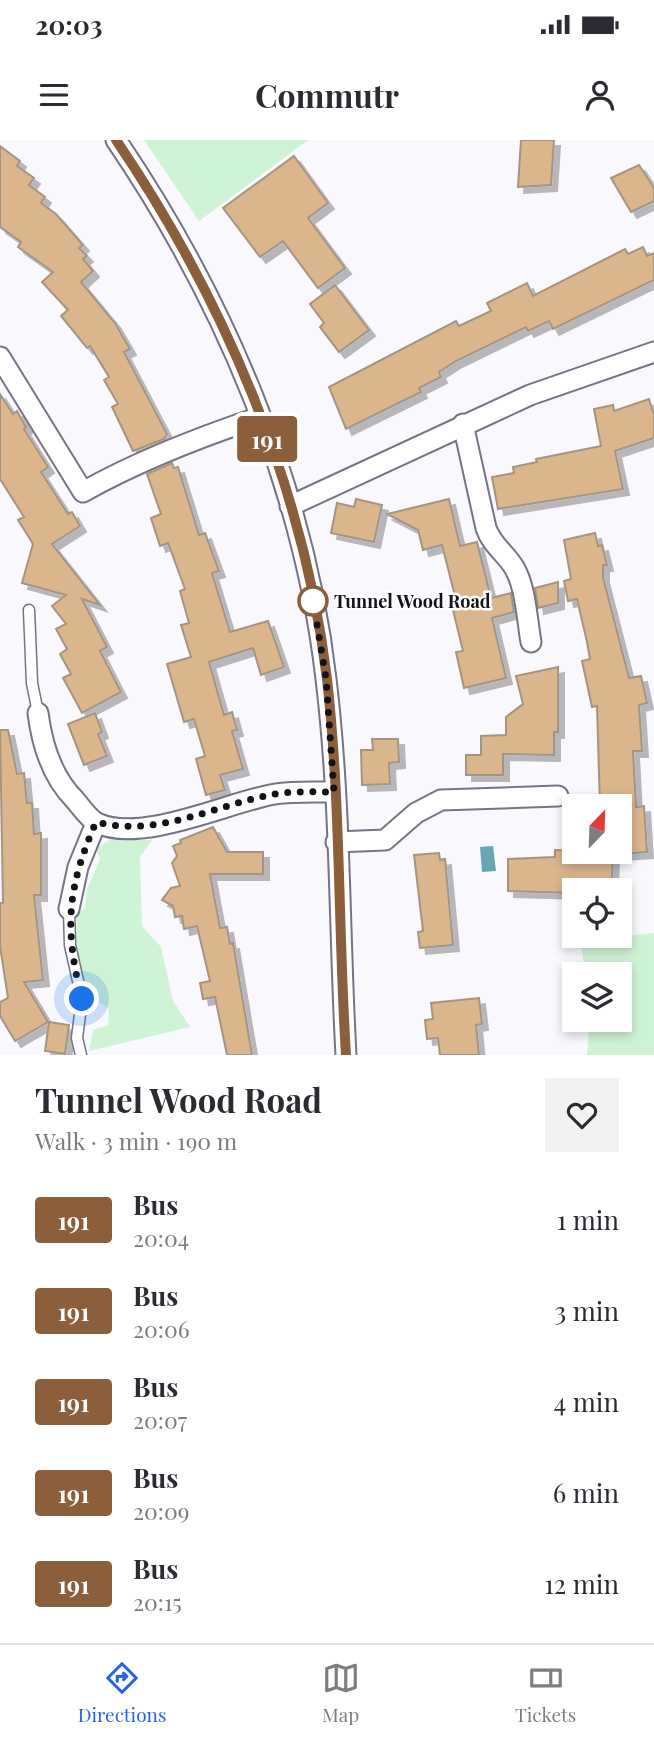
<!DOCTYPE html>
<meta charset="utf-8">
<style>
:root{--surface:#fff;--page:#f2f2f3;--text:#2b2b33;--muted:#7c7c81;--line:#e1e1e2;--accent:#2563eb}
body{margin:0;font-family:"Playfair Display",serif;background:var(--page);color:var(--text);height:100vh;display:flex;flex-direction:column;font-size:26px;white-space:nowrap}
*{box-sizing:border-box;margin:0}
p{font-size:23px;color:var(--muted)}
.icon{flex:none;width:38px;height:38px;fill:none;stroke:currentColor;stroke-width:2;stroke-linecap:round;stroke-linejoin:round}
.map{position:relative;height:915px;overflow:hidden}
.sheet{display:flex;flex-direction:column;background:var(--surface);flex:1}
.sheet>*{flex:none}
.badge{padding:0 14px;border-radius:5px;font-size:24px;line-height:46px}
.needle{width:46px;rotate:23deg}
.controls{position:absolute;left:562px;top:654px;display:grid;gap:14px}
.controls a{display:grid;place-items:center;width:70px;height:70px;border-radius:0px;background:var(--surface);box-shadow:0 4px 10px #0003;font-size:35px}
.you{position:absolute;width:35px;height:35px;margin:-18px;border:5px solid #fff;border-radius:50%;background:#1a73e8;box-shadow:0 0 0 10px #1a73e833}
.map>.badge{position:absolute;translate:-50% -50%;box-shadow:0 0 0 4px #fff}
.round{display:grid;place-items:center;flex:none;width:74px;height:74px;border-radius:0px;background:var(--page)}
.headline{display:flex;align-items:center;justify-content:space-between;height:119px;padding:0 35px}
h1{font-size:33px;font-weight:700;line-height:52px}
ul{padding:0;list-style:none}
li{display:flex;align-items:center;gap:21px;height:91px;padding:0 35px}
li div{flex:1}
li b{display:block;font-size:26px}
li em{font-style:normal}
li .badge{min-width:77px;font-weight:700;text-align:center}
.status{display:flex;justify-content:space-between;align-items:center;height:49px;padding:0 35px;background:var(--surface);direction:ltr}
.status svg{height:19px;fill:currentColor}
header{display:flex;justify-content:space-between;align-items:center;height:91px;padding:0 35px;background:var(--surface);font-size:32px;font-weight:700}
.tab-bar{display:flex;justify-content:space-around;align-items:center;height:98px;border-top:2px solid var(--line);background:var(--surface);font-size:19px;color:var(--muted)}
.tab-bar a{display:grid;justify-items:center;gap:4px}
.tab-bar .on{color:var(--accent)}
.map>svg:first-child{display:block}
</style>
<div class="status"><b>20:03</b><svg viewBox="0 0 49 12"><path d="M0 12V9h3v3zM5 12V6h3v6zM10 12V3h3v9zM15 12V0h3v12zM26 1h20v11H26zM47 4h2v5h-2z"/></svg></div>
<header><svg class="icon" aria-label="menu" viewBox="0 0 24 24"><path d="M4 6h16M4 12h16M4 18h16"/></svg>Commutr<svg class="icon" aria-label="person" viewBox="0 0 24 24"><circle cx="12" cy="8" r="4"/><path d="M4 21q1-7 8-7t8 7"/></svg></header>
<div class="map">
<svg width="654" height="915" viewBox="0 0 654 915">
<defs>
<filter id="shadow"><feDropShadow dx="6" dy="6" stdDeviation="0" flood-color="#0004"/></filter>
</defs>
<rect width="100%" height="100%" fill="#f9f8fd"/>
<path fill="#cff3d5" d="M 144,0 L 308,0 L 199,81 Z
M 110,700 L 152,700 L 140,717 L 142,786 L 161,807 L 173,861 L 190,887 L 89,911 L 93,890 L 108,885 L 109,869 L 87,854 L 76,816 L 77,776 L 85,767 L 87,750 L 100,719 L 96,708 Z
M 654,793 L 654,915 L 587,915 L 590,880 L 620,880 L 620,835 L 585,835 L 581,801 Z"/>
<path fill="#66a7b6" d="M 493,706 L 496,731 L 482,732 L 480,707 Z"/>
<path fill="#dbb58c" stroke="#a49483" stroke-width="2" filter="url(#shadow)" d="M 521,0 L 554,0 L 551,45 L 518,47 Z
M 0,6 L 20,21 L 17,26 L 34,38 L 29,45 L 45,57 L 41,63 L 56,74 L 83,105 L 79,108 L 87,116 L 83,119 L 93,131 L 81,142 L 115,183 L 130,209 L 124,212 L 167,294 L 164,299 L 133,311 L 112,267 L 118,264 L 104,240 L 109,237 L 90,206 L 87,208 L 61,176 L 68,170 L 42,142 L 53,132 L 18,107 L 21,102 L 0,87 Z
M 294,16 L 328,63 L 308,78 L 345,128 L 318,148 L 283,101 L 260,117 L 223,68 Z
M 639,25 L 654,48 L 654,61 L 631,72 L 611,38 Z
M 643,107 L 647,116 L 654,113 L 654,140 L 553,189 L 549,181 L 528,191 L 526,187 L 456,221 L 439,232 L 441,237 L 419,248 L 421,252 L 346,289 L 329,247 L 456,181 L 459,186 L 491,171 L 487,163 L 527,143 L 533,156 L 625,109 L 628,114 Z
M 335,145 L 369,190 L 339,212 L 320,187 L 324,183 L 310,164 Z
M 0,254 L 13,274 L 17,271 L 26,287 L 24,289 L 48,327 L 41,332 L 68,374 L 72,372 L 80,386 L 52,404 L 100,465 L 82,459 L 107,507 L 100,511 L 121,552 L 82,573 L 63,538 L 71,534 L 60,514 L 67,509 L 56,489 L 66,484 L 52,466 L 66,455 L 22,443 L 33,404 L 18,380 L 24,377 L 0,339 Z
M 649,259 L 654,275 L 654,298 L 615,311 L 623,349 L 498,369 L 492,337 L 514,333 L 513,327 L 537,322 L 536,319 L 601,306 L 594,269 L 613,265 L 614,271 Z
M 172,323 L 174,328 L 178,327 L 199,395 L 205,393 L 219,431 L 212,433 L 230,492 L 268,481 L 284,527 L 261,535 L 253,508 L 209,522 L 224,575 L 232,572 L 237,590 L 232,591 L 243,629 L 220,635 L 225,650 L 206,655 L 196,619 L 205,616 L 194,579 L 184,582 L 167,524 L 191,517 L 181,485 L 189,483 L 180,451 L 185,449 L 168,403 L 160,406 L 151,378 L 161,374 L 147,334 Z
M 356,359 L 382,365 L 374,402 L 331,393 L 337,363 L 354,367 Z
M 449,359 L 460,406 L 477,402 L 491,458 L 511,453 L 514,472 L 492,478 L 506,538 L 464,548 L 456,512 L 463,511 L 453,470 L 458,468 L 442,405 L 423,410 L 418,390 L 387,374 Z
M 595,393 L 598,406 L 602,405 L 607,425 L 603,425 L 603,437 L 629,538 L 641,536 L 647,563 L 639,565 L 642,611 L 633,611 L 636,667 L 644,666 L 647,712 L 620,714 L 620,667 L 600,667 L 597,566 L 592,567 L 582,521 L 590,519 L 587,502 L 577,459 L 568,461 L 564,441 L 571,439 L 564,400 Z
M 558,442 L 558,463 L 538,468 L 535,448 Z
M 558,527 L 558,592 L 554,592 L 554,615 L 503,614 L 503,635 L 466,635 L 466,615 L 481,615 L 481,596 L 506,595 L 506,577 L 523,564 L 516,536 Z
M 95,573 L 102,592 L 98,594 L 107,616 L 84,625 L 68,584 Z
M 0,590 L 8,590 L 17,634 L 24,633 L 27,663 L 32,663 L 34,694 L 41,693 L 41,755 L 34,755 L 43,840 L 24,842 L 48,882 L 15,901 L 0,876 L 0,862 L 8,858 L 0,806 L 0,763 L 3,763 Z
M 372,599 L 398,599 L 399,622 L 389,623 L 390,644 L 362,645 L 361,610 L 373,610 Z
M 213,687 L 227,712 L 263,712 L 263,734 L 210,734 L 220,788 L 227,787 L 230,804 L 233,803 L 252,915 L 227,915 L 215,857 L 203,859 L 200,843 L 210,841 L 197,786 L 184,789 L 182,776 L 175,777 L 173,766 L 162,760 L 171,748 L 180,746 L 172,723 L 177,716 L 173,706 L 181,703 L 180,700 Z
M 555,710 L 613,712 L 612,743 L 577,743 L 574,753 L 508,751 L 508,719 L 555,717 Z
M 439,713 L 440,720 L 445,719 L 453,805 L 420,808 L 418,792 L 423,791 L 414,715 Z
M 479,858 L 482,884 L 476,885 L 479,915 L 440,915 L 438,898 L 427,899 L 425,880 L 433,879 L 431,863 Z
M 49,882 L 69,885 L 65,914 L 45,911 Z"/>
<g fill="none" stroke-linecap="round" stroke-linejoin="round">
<g stroke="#777387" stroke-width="13">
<path id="service" d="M 29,470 L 32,543 L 38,573
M 69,769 L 70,805 L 82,859 L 77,898 L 81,915"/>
</g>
<g stroke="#777387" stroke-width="23">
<path id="minor" d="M 116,0 C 224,159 304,347 326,539 C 341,663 339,790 346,915
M 0,217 L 83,352 C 138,321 200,297 260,277
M 463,284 L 486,388 C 492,406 506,413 515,429 C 526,449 527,480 531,502
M 290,366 L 530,255 L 654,212
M 38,573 C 42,605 52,637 75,660 C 81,667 89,679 97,683 C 142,704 228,662 275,654 C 294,651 314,652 334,652
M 336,702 L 385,700 L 416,673 L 441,660 L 558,656
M 69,769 L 78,727 L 96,683"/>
</g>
<use href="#service" stroke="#fff" stroke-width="10"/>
<use href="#minor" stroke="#fff" stroke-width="19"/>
</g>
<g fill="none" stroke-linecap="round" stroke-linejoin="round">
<g stroke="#fff" stroke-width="16">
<path id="line" d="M 116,0 C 224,159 304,347 327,539 C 341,663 338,790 346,915"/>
</g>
<use href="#line" stroke="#8b5e3c" stroke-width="10"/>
<path stroke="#131119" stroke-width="7" stroke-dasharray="0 12.6" d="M 82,859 C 64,789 67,748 96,682 C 159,698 214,665 275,654 C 294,651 314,652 334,652 L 326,538 L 313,461"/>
</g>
<circle fill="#fff" stroke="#8b5e3c" stroke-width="3.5" cx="313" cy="461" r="14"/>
<g text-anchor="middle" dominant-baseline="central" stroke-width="5" stroke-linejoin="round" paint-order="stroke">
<g font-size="18" font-weight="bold" fill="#131119" stroke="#fff" text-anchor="start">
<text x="334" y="461">Tunnel Wood Road</text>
</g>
</g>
</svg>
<div class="controls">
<a><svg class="needle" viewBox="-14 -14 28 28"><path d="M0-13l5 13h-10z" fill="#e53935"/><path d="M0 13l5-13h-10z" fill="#7c7c81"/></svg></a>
<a><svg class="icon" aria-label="locate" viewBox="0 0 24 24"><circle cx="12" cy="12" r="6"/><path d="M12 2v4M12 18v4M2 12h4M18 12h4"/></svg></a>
<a><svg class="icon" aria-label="layers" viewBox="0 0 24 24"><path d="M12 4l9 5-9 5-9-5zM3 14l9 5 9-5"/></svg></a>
</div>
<div class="you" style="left:82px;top:859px"></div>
<b class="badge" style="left:267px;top:299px;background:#8b5e3c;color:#fff">191</b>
</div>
<section class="sheet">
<div class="headline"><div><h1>Tunnel Wood Road</h1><p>Walk · 3 min · 190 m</p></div><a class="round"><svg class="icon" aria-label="heart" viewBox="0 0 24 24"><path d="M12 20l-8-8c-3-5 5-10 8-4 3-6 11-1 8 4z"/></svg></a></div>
<ul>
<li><span class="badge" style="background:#8b5e3c;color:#fff">191</span><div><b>Bus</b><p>20:04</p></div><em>1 min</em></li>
<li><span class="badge" style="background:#8b5e3c;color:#fff">191</span><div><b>Bus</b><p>20:06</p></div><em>3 min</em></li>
<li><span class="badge" style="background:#8b5e3c;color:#fff">191</span><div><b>Bus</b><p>20:07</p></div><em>4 min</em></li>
<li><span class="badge" style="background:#8b5e3c;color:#fff">191</span><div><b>Bus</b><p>20:09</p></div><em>6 min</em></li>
<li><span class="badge" style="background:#8b5e3c;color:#fff">191</span><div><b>Bus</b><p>20:15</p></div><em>12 min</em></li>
</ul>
</section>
<nav class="tab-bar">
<a class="on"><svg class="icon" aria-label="directions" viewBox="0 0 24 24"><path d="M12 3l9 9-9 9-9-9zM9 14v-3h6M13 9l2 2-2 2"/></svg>Directions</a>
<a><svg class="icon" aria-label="map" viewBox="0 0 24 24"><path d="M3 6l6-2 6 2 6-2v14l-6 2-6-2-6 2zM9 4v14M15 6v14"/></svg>Map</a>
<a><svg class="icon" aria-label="tickets" viewBox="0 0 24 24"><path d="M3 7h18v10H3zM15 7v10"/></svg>Tickets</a>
</nav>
